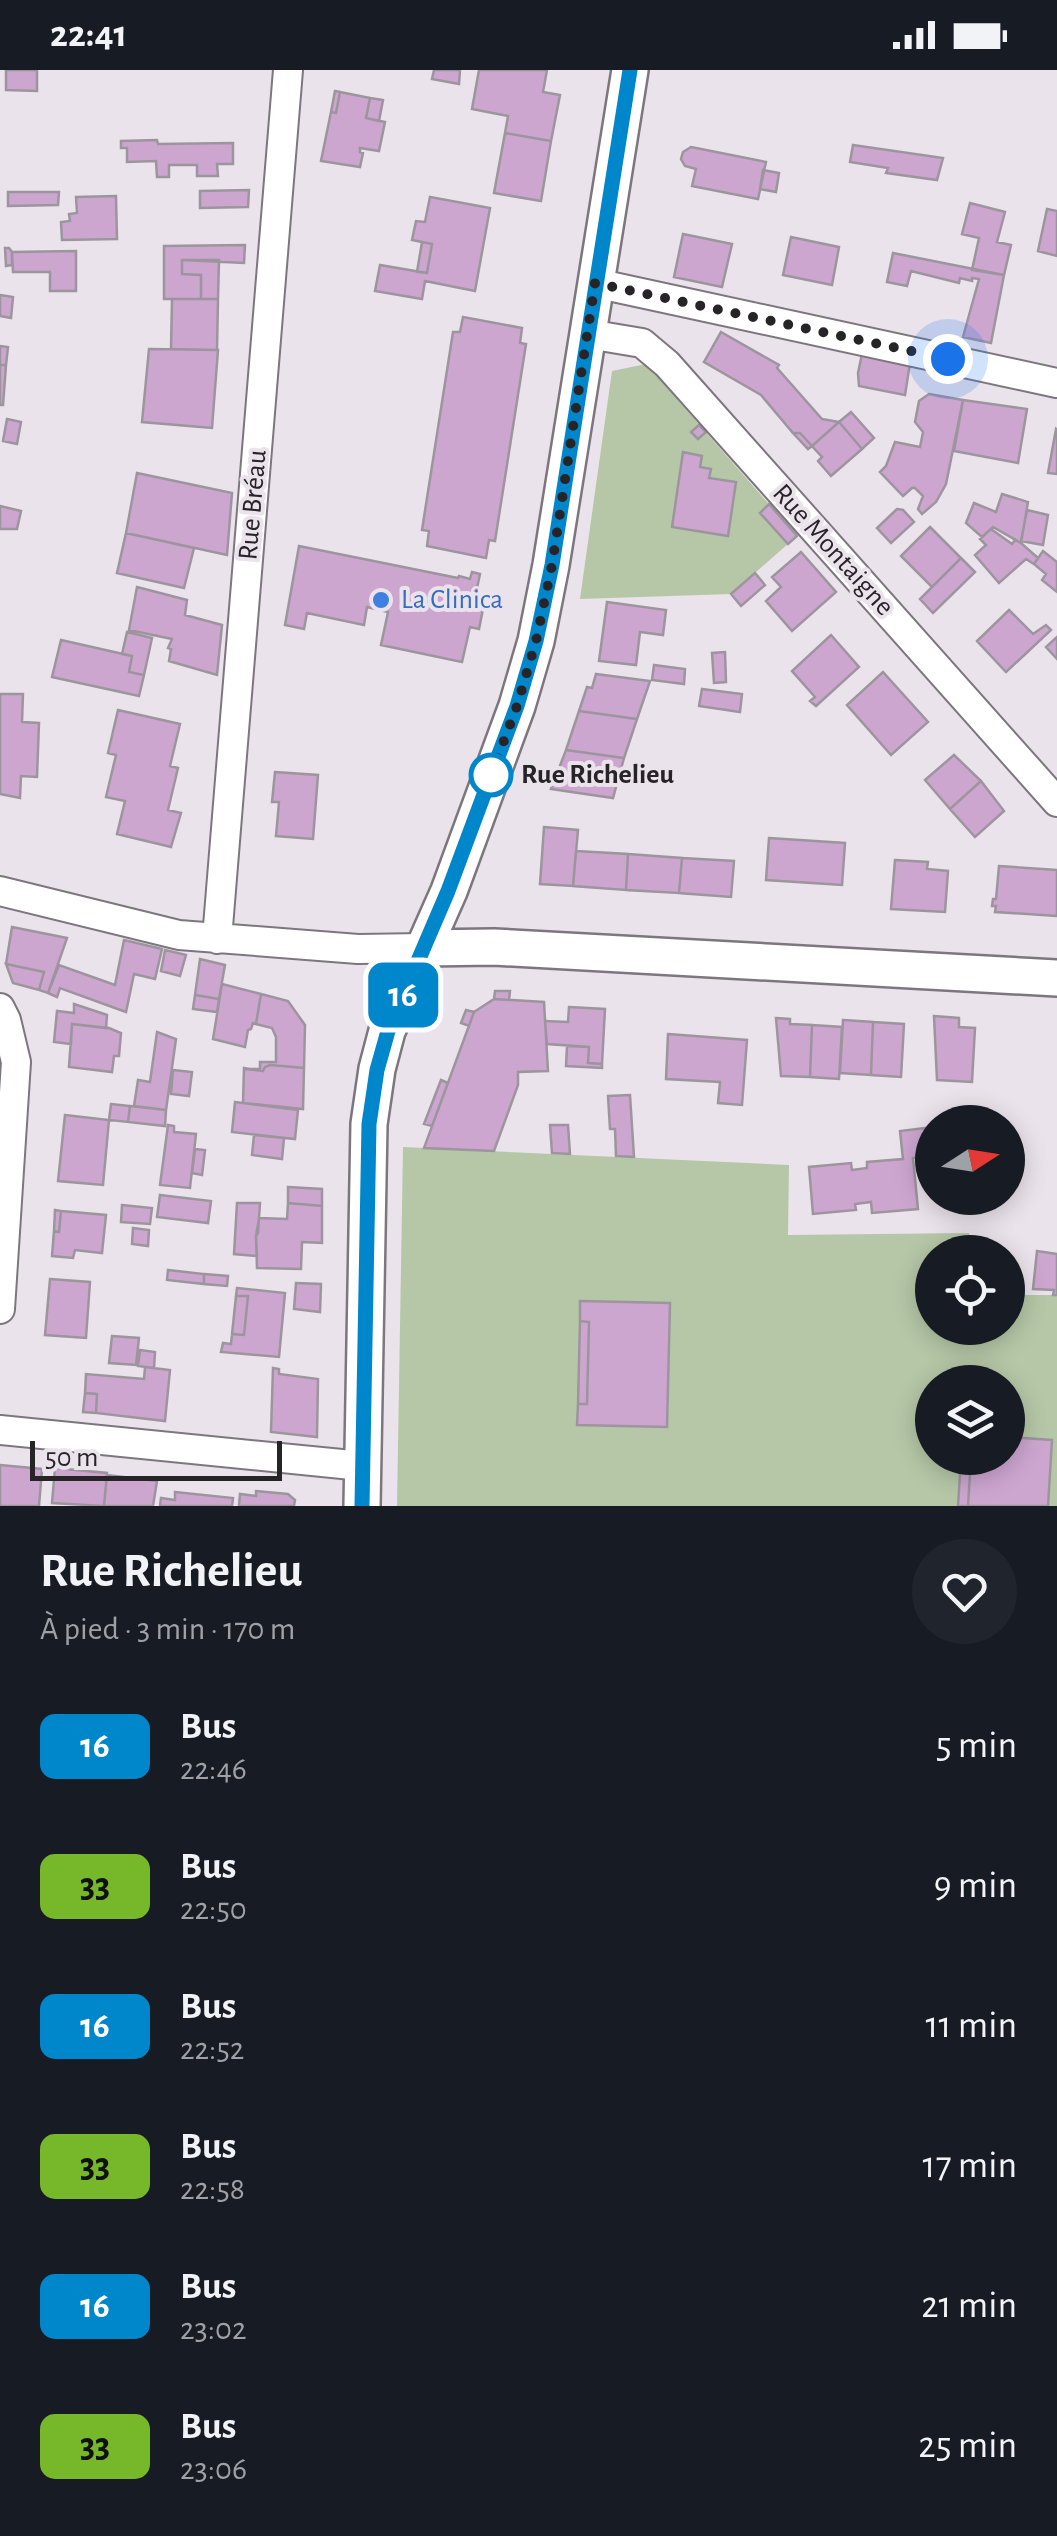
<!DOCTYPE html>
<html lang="fr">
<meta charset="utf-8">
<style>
:root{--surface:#171b24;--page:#20242c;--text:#f1f3f6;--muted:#9ea1a6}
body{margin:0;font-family:"Alegreya Sans",sans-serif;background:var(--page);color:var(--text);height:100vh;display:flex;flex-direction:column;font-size:38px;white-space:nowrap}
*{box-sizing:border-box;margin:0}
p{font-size:32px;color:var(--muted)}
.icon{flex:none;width:55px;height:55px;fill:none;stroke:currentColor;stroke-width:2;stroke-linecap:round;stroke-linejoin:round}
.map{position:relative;height:1436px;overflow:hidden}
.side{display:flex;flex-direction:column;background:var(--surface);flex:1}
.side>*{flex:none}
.badge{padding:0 20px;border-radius:15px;font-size:35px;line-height:65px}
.needle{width:65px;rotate:78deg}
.fabs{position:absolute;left:915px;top:1035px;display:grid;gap:20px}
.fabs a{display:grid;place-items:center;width:110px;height:110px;border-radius:50%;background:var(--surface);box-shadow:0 5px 25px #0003;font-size:50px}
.scale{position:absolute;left:30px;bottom:25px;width:252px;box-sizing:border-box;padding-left:10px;border:5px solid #262427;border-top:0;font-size:28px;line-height:35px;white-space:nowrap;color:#262427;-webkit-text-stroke:8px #ebe3eb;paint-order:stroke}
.you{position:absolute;width:50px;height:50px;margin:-25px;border:8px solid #fff;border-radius:50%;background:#1a73e8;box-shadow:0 0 0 15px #1a73e833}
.map>.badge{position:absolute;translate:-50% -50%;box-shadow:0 0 0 5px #fff}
.round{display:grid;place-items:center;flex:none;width:105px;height:105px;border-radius:52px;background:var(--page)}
.head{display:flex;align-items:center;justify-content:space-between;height:170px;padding:0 40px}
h1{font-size:48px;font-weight:700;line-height:75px}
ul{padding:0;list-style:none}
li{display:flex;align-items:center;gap:30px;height:140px;padding:0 40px}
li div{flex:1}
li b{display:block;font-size:38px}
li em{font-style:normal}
li .badge{min-width:110px;font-weight:700;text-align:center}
.status{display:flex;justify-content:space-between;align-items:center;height:70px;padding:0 50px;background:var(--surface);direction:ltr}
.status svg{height:28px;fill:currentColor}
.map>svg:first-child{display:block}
</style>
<div class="status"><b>22:41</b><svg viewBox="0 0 49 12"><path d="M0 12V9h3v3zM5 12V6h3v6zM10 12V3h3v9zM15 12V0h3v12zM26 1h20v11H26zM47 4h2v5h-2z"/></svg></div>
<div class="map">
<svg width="1057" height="1436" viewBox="0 0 1057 1436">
<rect width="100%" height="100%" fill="#ebe3eb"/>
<path fill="#b6c7a7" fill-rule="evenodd" d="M 646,294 L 797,466 L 731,524 L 580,529 L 612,301 Z
M 403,1077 L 789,1095 L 788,1165 L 969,1163 L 973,1182 L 932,1182 L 932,1258 L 1008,1258 L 1008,1225 L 1057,1225 L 1057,1436 L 397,1436 ZM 932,1312 L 1008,1312 L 1008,1388 L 932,1388 Z"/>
<path fill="#cda6d0" stroke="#9d959e" stroke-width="2.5" d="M 6,0 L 37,0 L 37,21 L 6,20 Z
M 434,0 L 460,0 L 459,14 L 432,9 Z
M 479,0 L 547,0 L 543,22 L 560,25 L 551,71 L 505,63 L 508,46 L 472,39 Z
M 335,21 L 340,22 L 336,43 L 331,42 Z
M 340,22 L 370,28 L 366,48 L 385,52 L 379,81 L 360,78 L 360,82 L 363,83 L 360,97 L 321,91 L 331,42 L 336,43 Z
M 370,28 L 383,30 L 379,51 L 366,48 Z
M 505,63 L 551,71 L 541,131 L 494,123 Z
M 157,70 L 158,74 L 233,73 L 233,94 L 217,94 L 218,106 L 197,106 L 197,95 L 169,95 L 169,107 L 157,107 L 156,91 L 127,92 L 127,78 L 121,78 L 121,71 Z
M 853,75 L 943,88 L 937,110 L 886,103 L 888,98 L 850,92 Z
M 691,77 L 766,92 L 758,129 L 692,116 L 696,99 L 685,96 L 681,89 L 683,82 Z
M 763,100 L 779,103 L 776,122 L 760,119 Z
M 249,120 L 248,137 L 200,138 L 200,121 Z
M 8,122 L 59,122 L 58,135 L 8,136 Z
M 116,126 L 117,169 L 62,170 L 61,152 L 70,151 L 69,144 L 77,143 L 76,127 Z
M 430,127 L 490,138 L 475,221 L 425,211 L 422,229 L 375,221 L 380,195 L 427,203 L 432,174 L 412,170 L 416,151 L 425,152 Z
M 970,133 L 1005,142 L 997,172 L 1011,175 L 1004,205 L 972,200 L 979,168 L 962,164 Z
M 1047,139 L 1057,141 L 1057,186 L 1038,181 Z
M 683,164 L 732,174 L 722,217 L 674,207 Z
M 791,167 L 839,177 L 832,215 L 783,205 Z
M 422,172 L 432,174 L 427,203 L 417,202 Z
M 245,175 L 244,193 L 182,190 L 182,204 L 201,205 L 201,229 L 164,229 L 164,176 Z
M 5,178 L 9,178 L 12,182 L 12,195 L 6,196 Z
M 76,181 L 76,221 L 50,221 L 50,202 L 13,202 L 12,182 Z
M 893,183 L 1004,205 L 991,273 L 963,267 L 979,209 L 972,208 L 972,211 L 960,208 L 959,213 L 911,201 L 907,216 L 887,212 Z
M 182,190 L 219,190 L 218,229 L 201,229 L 201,205 L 182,204 Z
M 0,225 L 13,227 L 11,248 L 0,246 Z
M 172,229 L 218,229 L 217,280 L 171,279 Z
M 463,247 L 522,258 L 520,273 L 526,274 L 495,471 L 489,470 L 486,488 L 427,476 L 429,461 L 422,460 L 453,262 L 460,262 Z
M 721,262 L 779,295 L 777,298 L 822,349 L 839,352 L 812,376 L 800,363 L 793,363 L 761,325 L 704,292 Z
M 0,276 L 8,277 L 6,295 L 0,295 Z
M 149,279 L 218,280 L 212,358 L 142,352 Z
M 862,284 L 910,293 L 905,325 L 859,316 L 858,303 Z
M 0,295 L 6,295 L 3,335 L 0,335 Z
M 929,324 L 963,330 L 946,414 L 936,432 L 922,444 L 918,439 L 923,426 L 915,418 L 912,418 L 903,426 L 880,402 L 886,396 L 895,372 L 920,377 L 923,362 L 915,352 L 919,331 Z
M 963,330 L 1027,339 L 1018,393 L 954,381 Z
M 851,342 L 874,368 L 862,379 L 839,352 Z
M 7,349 L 21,352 L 17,374 L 3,371 Z
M 839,352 L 862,379 L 831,406 L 818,391 L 822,387 L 812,376 Z
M 699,355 L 706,362 L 698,369 L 691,362 Z
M 1056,359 L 1057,360 L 1057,404 L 1048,403 Z
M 793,363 L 800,363 L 812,376 L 808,379 Z
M 683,382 L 702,386 L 700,397 L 711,399 L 709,408 L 736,412 L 728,466 L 672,457 Z
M 137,403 L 232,423 L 227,485 L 126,463 Z
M 1002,424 L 1028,432 L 1021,473 L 993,457 L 982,467 L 966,453 L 974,433 L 996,442 Z
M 769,434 L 797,466 L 788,474 L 760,443 Z
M 0,436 L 21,441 L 17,459 L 0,459 Z
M 897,439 L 903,440 L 914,452 L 891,473 L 877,458 Z
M 1027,440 L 1048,445 L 1043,475 L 1021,471 Z
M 930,457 L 961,488 L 932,517 L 901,486 Z
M 991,459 L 1012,474 L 1015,470 L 1021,473 L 1038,488 L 1034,494 L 1026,489 L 999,513 L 975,485 L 986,475 L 980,469 Z
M 126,463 L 194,478 L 184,518 L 117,503 Z
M 299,476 L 458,508 L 459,506 L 470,509 L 472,502 L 480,504 L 473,537 L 483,539 L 479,559 L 470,557 L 462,592 L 381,575 L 388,542 L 367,537 L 364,555 L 307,543 L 304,559 L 285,555 Z
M 1043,481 L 1057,492 L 1057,522 L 1042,510 L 1046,504 L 1034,494 Z
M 801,482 L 836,522 L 792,561 L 766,531 L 781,517 L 772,507 Z
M 961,488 L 975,502 L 933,543 L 920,529 Z
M 755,503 L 765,515 L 741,536 L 731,524 Z
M 137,517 L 187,530 L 185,545 L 222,555 L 217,605 L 169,591 L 171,579 L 168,578 L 172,569 L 129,560 Z
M 607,532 L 666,540 L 663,565 L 640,562 L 636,595 L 599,591 Z
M 1009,540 L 1033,564 L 1046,555 L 1051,560 L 1006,602 L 977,571 Z
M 127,562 L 152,568 L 144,605 L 129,602 L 132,586 L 122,584 Z
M 831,565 L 859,597 L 816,636 L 810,631 L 815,627 L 792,601 Z
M 1057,567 L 1057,589 L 1046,577 Z
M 61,570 L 132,586 L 129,602 L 144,605 L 139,626 L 52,607 Z
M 725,582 L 726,612 L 714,613 L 712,583 Z
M 654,595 L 685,599 L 684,614 L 652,610 Z
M 883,602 L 928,652 L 891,685 L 847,635 Z
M 596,604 L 650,611 L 637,649 L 579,641 L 587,617 L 592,618 Z
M 702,619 L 742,624 L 740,642 L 699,636 Z
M 0,624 L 23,624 L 22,652 L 39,653 L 37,707 L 21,706 L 20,728 L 0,724 Z
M 118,640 L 180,654 L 170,696 L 178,698 L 168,740 L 181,743 L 171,777 L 117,764 L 125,731 L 106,727 L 116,685 L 108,683 Z
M 579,641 L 637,649 L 624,688 L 566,680 Z
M 566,680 L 624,688 L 613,728 L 551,719 Z
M 954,685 L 981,711 L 950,739 L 925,710 Z
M 275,702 L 318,705 L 313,769 L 276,766 L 279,732 L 272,732 Z
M 981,711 L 1004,741 L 975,767 L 950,739 Z
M 544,757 L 578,760 L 573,816 L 540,814 Z
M 769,768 L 845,773 L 842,815 L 766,810 Z
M 576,781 L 628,784 L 626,820 L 573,816 Z
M 628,784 L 682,788 L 679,823 L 626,820 Z
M 682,788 L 734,791 L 731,827 L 679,823 Z
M 895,790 L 928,792 L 927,799 L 948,801 L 945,842 L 891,839 Z
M 999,796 L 1057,800 L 1057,846 L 995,842 L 996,836 L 992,836 L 993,829 L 996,829 Z
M 12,857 L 67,868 L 48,923 L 39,920 L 44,902 L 6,894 Z
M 124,870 L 162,879 L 155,909 L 134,904 L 126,942 L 60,918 L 57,927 L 48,923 L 59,895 L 115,915 Z
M 165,880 L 186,885 L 180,906 L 161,901 Z
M 200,889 L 225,895 L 219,929 L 195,925 Z
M 6,894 L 44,902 L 39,920 L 13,913 Z
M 222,914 L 261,924 L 256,954 L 253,953 L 251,959 L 248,960 L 245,977 L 213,969 Z
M 495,921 L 510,921 L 509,930 L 494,929 Z
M 261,924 L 288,931 L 305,955 L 304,998 L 270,995 L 265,997 L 263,1001 L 245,999 L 260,999 L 260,992 L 276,992 L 276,967 L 272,958 L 256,954 Z
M 195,925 L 219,929 L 217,942 L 193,939 Z
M 494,929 L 544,932 L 548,1001 L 518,1002 L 518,1015 L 494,1081 L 424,1078 L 474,942 Z
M 74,934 L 107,945 L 106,958 L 72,954 L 71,974 L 54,972 L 57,941 L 74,943 Z
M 569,937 L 605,939 L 602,994 L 588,993 L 589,977 L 547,974 L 545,951 L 568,952 Z
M 466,940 L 474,942 L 469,956 L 461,953 Z
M 934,946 L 959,948 L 959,957 L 975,958 L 972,1012 L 937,1010 Z
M 776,948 L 790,949 L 790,954 L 812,955 L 810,1007 L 781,1006 Z
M 843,950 L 873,952 L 871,1005 L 840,1003 Z
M 873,952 L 904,954 L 901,1007 L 871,1005 Z
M 72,954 L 109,958 L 121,963 L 119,986 L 114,986 L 112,1002 L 69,997 Z
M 812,955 L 842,957 L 839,1009 L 810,1007 Z
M 157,962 L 176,969 L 166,1040 L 134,1036 L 138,1010 L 150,1012 Z
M 668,964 L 747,970 L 742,1035 L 718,1033 L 720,1012 L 666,1009 Z
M 567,976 L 589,977 L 588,993 L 602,994 L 602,998 L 566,996 Z
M 270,995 L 304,998 L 303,1039 L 243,1033 L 244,998 L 263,1001 L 265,997 Z
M 173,1000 L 192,1002 L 189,1026 L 171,1024 Z
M 441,1010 L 448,1013 L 432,1056 L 424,1054 Z
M 630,1025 L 634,1087 L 616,1086 L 615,1059 L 610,1059 L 608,1026 Z
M 235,1032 L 298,1040 L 295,1069 L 232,1062 Z
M 111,1034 L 130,1036 L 128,1052 L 109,1050 Z
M 130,1036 L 166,1040 L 165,1056 L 128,1052 Z
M 65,1045 L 109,1050 L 103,1115 L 58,1111 Z
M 168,1055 L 174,1056 L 174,1062 L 196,1064 L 190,1118 L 160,1115 Z
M 550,1055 L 568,1055 L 570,1084 L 552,1083 Z
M 926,1058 L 928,1086 L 913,1088 L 918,1139 L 872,1143 L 871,1132 L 855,1134 L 856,1140 L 813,1144 L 809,1097 L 851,1093 L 852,1100 L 867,1098 L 867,1092 L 903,1089 L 900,1061 Z
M 254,1065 L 284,1068 L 282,1089 L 252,1085 Z
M 195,1079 L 205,1080 L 202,1105 L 192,1103 Z
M 288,1117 L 322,1119 L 322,1136 L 288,1133 Z
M 160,1125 L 211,1131 L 208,1153 L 157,1147 Z
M 237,1133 L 260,1133 L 258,1163 L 256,1166 L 257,1186 L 234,1184 Z
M 288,1133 L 322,1136 L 322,1173 L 302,1172 L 301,1199 L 257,1198 L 256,1166 L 259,1148 L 287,1149 Z
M 122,1135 L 152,1138 L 150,1154 L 121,1152 Z
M 55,1140 L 61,1141 L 59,1162 L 54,1161 Z
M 61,1141 L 106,1145 L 102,1183 L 75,1180 L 73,1188 L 52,1186 L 54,1161 L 59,1162 Z
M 133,1158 L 149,1160 L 148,1176 L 132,1174 Z
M 1037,1181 L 1057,1184 L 1057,1225 L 1053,1225 L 1054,1220 L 1033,1219 Z
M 168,1200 L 204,1204 L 204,1214 L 167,1210 Z
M 204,1204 L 228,1206 L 227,1216 L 204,1214 Z
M 50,1209 L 90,1212 L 86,1268 L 45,1265 Z
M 296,1213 L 321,1214 L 320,1242 L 294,1239 Z
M 237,1218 L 285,1223 L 279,1287 L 221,1282 L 223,1273 L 231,1274 L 232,1264 L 244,1265 L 248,1226 L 236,1226 Z
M 236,1226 L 248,1226 L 244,1265 L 232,1264 Z
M 580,1231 L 670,1233 L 667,1357 L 577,1355 L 578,1334 L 587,1334 L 589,1252 L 580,1251 Z
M 580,1251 L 589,1252 L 587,1334 L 578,1334 Z
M 112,1266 L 139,1268 L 136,1295 L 109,1293 Z
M 140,1280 L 155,1282 L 154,1298 L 138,1296 Z
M 145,1297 L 170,1300 L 165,1351 L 96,1343 L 97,1324 L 85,1323 L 86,1304 L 144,1309 Z
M 273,1298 L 279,1299 L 279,1304 L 318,1309 L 317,1367 L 271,1362 Z
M 85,1323 L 97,1324 L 96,1343 L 83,1342 Z
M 1008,1367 L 1052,1370 L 1048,1436 L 968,1436 L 971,1388 L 1008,1388 Z
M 961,1388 L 971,1388 L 968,1436 L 958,1436 Z
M 0,1395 L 42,1399 L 39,1436 L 0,1436 Z
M 55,1398 L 107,1403 L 104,1436 L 52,1433 Z
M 107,1405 L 157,1411 L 153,1436 L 104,1436 Z
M 256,1421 L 288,1424 L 295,1430 L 294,1436 L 239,1436 L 240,1424 L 256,1426 Z
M 175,1422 L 233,1428 L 232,1436 L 160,1436 L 161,1428 L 175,1430 Z"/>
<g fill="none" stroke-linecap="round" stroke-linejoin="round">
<g stroke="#7d767e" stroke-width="32">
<path id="minor" d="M 595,213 L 1057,313
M 588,264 L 642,273 L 667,294 L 1057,732
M 0,821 L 179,865 L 358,879 L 423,878
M 217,869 L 288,0
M 0,938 L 6,950 L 16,992 L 0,1239
M 0,1360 L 362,1396"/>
</g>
<g stroke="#7d767e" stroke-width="40">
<path id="tertiary" d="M 423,878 L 494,877 L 1057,908
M 362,1436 L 369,1054 L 377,999 L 387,961 L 449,821 L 517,636 L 536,571 L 551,495 L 630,0"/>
</g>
<use href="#minor" stroke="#fff" stroke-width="28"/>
<use href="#tertiary" stroke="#fff" stroke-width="35"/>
</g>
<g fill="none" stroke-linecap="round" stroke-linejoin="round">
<g stroke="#fff" stroke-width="22">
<path id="line" d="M 362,1436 L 369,1054 L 377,1000 L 388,961 L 448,821 L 517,636 L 536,571 L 552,495 L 630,0"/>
</g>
<use href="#line" stroke="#0086cb" stroke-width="15"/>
<path stroke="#262427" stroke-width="10" stroke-dasharray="0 18" d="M 491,705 L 517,636 L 536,571 L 552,495 L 595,213 L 948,289"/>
</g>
<circle fill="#3f7fe0" stroke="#ebe3eb" stroke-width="4" cx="381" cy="530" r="10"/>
<circle fill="#fff" stroke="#0086cb" stroke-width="5" cx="491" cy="705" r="20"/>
<g text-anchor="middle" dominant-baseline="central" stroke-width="8" stroke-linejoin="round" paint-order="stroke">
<g font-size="28" fill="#262427" stroke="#ebe3eb">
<text transform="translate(253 435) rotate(-85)">Rue Bréau</text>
<text transform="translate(833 480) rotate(48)">Rue Montaigne</text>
</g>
<g font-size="28" fill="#366cbe" stroke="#ebe3eb" text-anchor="start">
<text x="401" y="530">La Clinica</text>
</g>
<g font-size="28" font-weight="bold" fill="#262427" stroke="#ebe3eb" text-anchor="start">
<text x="521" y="705">Rue Richelieu</text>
</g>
</g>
</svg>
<div class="fabs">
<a><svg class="needle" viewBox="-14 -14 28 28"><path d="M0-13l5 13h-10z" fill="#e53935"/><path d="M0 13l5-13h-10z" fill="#9ea1a6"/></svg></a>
<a><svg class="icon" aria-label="locate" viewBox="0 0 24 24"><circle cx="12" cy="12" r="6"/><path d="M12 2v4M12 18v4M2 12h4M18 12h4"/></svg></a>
<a><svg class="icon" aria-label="layers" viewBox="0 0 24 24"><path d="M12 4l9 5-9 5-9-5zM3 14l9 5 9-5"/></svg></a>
</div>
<div class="scale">50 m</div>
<div class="you" style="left:948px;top:289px"></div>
<b class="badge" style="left:403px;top:925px;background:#0086cb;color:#fff">16</b>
</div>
<section class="side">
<div class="head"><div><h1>Rue Richelieu</h1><p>À pied · 3 min · 170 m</p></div><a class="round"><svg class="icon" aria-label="heart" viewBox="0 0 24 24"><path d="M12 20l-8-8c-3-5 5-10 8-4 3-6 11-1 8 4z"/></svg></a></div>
<ul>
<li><span class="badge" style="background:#0086cb;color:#fff">16</span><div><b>Bus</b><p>22:46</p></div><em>5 min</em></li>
<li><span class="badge" style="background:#76b82a;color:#111">33</span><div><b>Bus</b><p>22:50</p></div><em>9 min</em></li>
<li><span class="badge" style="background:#0086cb;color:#fff">16</span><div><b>Bus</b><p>22:52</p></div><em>11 min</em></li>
<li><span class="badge" style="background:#76b82a;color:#111">33</span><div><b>Bus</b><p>22:58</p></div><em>17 min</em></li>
<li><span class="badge" style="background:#0086cb;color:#fff">16</span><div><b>Bus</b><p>23:02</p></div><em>21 min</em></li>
<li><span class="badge" style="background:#76b82a;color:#111">33</span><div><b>Bus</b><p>23:06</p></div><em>25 min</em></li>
</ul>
</section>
